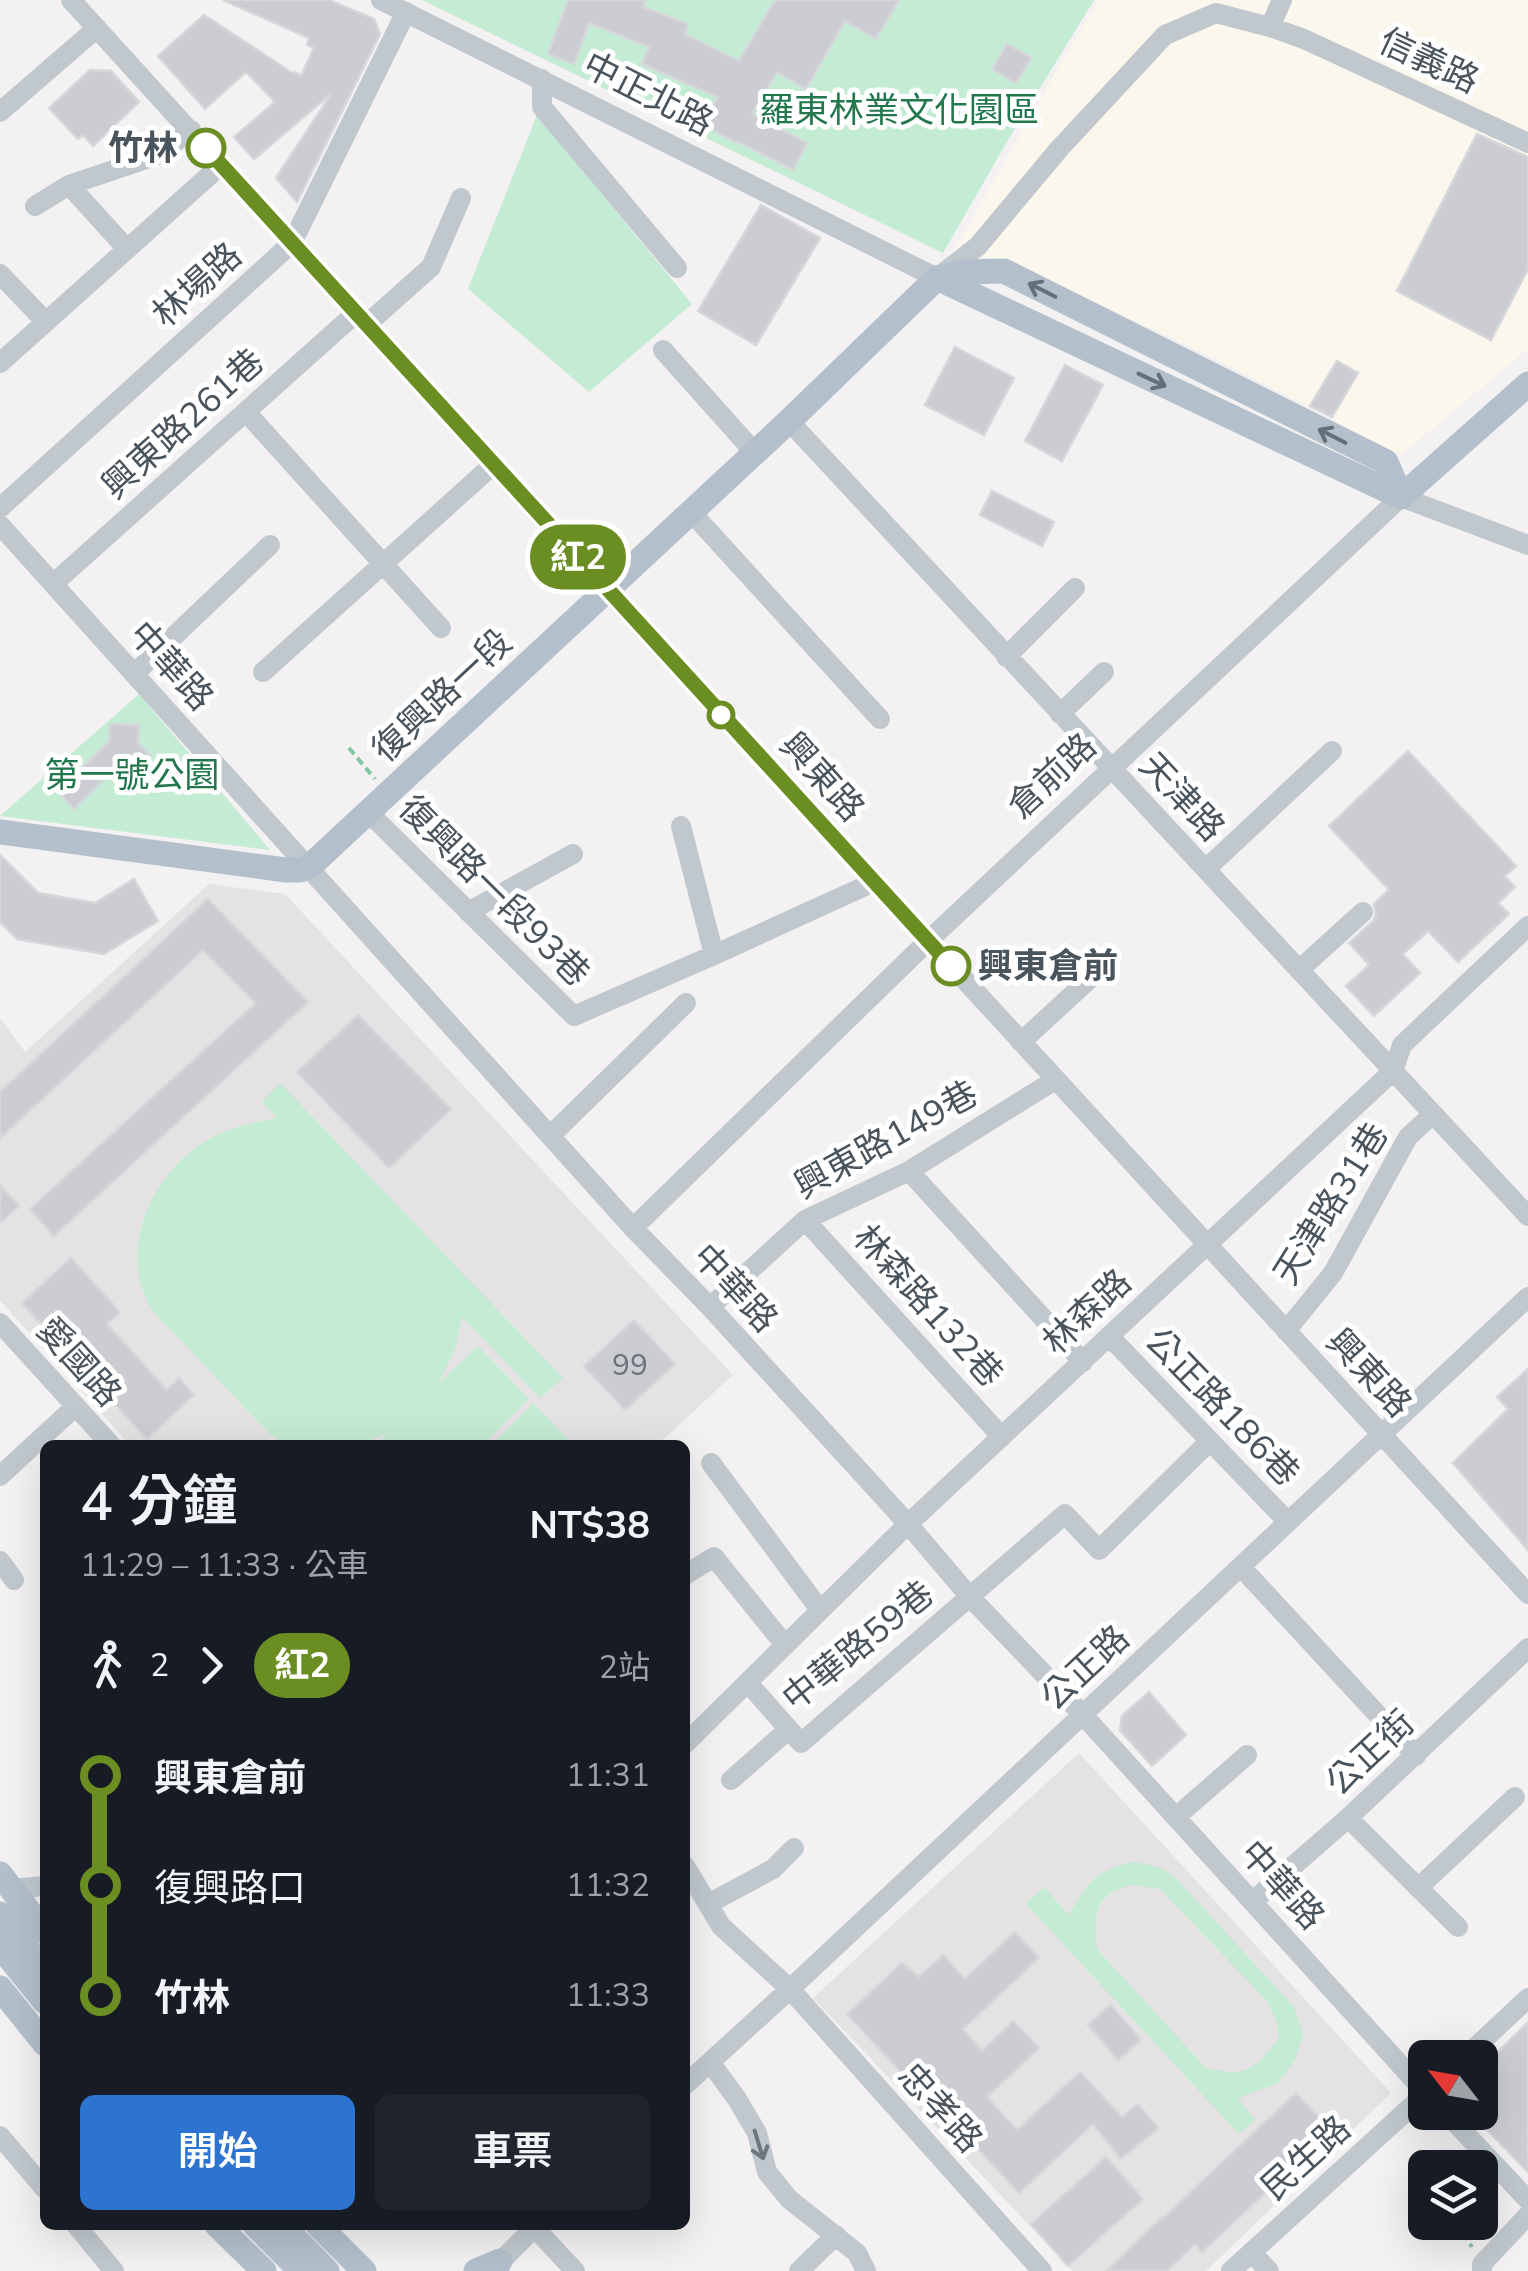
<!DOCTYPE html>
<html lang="zh-TW">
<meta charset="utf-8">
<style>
:root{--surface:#171b24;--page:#20242c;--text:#f1f3f6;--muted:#9ea1a6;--accent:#2d74d1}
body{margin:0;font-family:"Nunito Sans","Noto Sans TC",sans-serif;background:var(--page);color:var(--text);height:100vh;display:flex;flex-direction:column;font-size:38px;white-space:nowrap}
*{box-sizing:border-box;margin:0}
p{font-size:32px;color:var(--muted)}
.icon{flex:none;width:55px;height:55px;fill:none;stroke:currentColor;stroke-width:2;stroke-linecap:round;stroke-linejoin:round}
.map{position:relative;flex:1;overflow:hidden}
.sheet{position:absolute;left:40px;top:1440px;width:650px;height:790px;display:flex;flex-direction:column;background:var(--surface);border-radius:15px;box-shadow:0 10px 40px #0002}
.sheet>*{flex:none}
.badge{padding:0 20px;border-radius:32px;font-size:35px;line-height:65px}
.needle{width:65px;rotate:301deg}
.controls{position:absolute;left:1408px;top:2040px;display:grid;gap:20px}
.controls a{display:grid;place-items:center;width:90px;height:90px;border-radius:15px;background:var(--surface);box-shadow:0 10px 40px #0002;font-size:50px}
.map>.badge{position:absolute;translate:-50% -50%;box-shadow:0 0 0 5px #fff}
.legs{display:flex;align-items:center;gap:15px;height:110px;padding:0 40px;font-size:32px}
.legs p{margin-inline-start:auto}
.overview{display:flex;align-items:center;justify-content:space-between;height:170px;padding:0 40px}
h1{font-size:55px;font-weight:600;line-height:75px}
.button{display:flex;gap:20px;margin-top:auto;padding:20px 40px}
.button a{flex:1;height:115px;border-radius:15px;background:var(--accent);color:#fff;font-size:40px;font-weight:600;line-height:115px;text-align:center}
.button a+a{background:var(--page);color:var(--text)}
ul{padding:0 40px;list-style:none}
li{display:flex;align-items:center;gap:35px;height:110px;font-size:38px}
li i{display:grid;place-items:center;width:15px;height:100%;margin:0 12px;background:currentColor}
li i::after{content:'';width:25px;height:25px;margin:-12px;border:8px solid;border-radius:50%;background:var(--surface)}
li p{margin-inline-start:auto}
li:first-child i{background:linear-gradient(#0000 50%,currentColor 0)}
li:last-child i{background:linear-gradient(currentColor 50%,#0000 0)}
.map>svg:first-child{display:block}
</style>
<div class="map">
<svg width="1528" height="2271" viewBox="0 0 1528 2271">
<rect width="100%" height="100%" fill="#f3f1f1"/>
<path fill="#fbf7ed" d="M 1099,0 L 1528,0 L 1528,349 L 1401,455 L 1216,359 L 1004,259 L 952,254 L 1055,73 Z"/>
<path fill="#e4e2e2" d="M 209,884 L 285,894 L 733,1375 L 657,1445 L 130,1445 L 0,1300 L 0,1018 L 25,1052 Z
M 1079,1753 L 1391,2093 L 1206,2271 L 1073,2271 L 813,1998 Z"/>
<path fill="#c4ebd4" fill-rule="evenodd" d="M 422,0 L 1094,0 L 1008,140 L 943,253 Z
M 537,115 L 692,304 L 589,392 L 468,289 Z
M 139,694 L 270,850 L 0,816 Z
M 280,1083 L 563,1378 L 540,1398 L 462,1317 L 455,1349 L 438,1384 L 478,1346 L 529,1399 L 483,1445 L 377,1445 L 387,1433 L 359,1445 L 286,1445 L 270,1434 C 242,1405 214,1375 186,1346 C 175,1333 159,1321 150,1306 C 116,1247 155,1168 211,1138 C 231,1127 255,1122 277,1118 L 262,1102 Z
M 533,1403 L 574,1445 L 492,1445 Z
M 1136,1862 L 1159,1867 L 1174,1876 L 1294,2007 L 1303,2034 L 1295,2060 L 1278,2083 L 1238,2098 L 1255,2120 L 1239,2134 L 1026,1904 L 1044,1887 L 1069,1915 C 1087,1882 1098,1868 1136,1862 ZM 1133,1885 L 1160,1889 L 1268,2002 L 1276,2020 L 1279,2038 C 1255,2070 1244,2079 1205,2067 L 1097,1949 C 1094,1914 1094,1892 1133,1885 Z"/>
<path fill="#cbcdd3" stroke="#d5d7db" stroke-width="2.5" d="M 223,0 L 329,0 L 374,19 L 380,34 L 297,202 L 276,178 L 332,93 L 254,159 L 234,137 L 275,102 L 246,72 L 205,109 L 158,56 L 204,15 L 294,74 L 295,72 L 301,76 L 314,48 L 307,45 L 309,38 Z
M 568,0 L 645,0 L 643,7 L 688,24 L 685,34 L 739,61 L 775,0 L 899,0 L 876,39 L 845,21 L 806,89 L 777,72 L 752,114 L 807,143 L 793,170 L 737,141 L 736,143 L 703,124 L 718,97 L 642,64 L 649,47 L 589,23 L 574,64 L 548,54 Z
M 1007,44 L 1032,58 L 1016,83 L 992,69 Z
M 90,70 L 111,71 L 139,102 L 93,146 L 83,135 L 78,139 L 49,108 Z
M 1477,134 L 1528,157 L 1528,269 L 1491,340 L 1397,291 Z
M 761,205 L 820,238 L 756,345 L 698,311 Z
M 955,347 L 1014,378 L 984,435 L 925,405 Z
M 1337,361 L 1358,373 L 1332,417 L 1310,406 Z
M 1065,365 L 1103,385 L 1062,461 L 1025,441 Z
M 992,491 L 1054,522 L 1042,546 L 980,515 Z
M 110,724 L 139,725 L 138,743 L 150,755 L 122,782 L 112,772 L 74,809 L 58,791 L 109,742 Z
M 1408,751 L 1516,866 L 1505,876 L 1515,887 L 1498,903 L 1509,914 L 1458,962 L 1428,931 L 1403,954 L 1420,973 L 1374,1016 L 1346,986 L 1369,965 L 1349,943 L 1373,921 L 1376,915 L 1374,904 L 1389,890 L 1329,826 Z
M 0,855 L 38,893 L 95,903 L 134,879 L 158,921 L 104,954 L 17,939 L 0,922 Z
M 208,899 L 308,1002 L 54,1236 L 30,1209 L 256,1003 L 203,950 L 0,1138 L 0,1092 Z
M 358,1015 L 451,1109 L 389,1168 L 297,1072 Z
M 0,1185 L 19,1206 L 0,1223 Z
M 71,1258 L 120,1312 L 107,1324 L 167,1390 L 179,1378 L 194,1395 L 147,1439 L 22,1303 Z
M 634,1320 L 675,1364 L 625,1410 L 584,1366 Z
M 1528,1369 L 1528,1550 L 1453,1463 L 1508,1409 L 1497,1397 Z
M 1149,1692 L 1186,1735 L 1152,1766 L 1120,1730 L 1122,1716 Z
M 1015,1932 L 1039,1958 L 963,2029 L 982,2051 L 1013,2021 L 1039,2048 L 987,2097 L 1017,2130 L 1080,2072 L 1122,2117 L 1138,2104 L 1158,2128 L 1121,2159 L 1093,2124 L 1019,2193 L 916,2082 L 913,2085 L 847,2014 L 902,1963 L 919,1977 L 943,1955 L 965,1979 Z
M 1111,2005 L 1141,2040 L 1118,2060 L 1088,2025 Z
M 1528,2022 L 1528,2172 L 1470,2112 L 1480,2112 L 1480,2070 Z
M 1296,2093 L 1332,2131 L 1202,2252 L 1195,2244 L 1167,2271 L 1107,2271 L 1160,2219 L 1161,2220 Z
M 1106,2157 L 1143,2199 L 1068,2266 L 1031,2224 Z"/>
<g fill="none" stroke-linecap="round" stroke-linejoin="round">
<path stroke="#80c6a3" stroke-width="4" stroke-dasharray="8 5" stroke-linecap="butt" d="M 349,748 L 375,779
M 1446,2168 L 1457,2151
M 1456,2222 L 1472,2247"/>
<path stroke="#c0c8ce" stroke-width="20" d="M 71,0 L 607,590 L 1528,1594
M 381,0 L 937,278 L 978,246 L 1059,149 L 1165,35 L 1216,13 L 1270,27 L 1304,39 L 1528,143
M 1270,27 L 1282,0
M 542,79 L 542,107 L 677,268
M 0,112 L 97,28
M 69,185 L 127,249
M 35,206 L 69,185 L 158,155 L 191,130
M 0,274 L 46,322
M 366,325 L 431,267 L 461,198
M 663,350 L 755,453
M 0,363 L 221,165
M 246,412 L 441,628
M 789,421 L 1528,1216
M 0,508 L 292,243 L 406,12
M 691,512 L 880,719
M 0,525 L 633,1228 L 710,1307 L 908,1524 L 970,1597 L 1083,1715 L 1425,2092
M 53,584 L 356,313
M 1006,657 L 1075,588
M 263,672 L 494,464
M 134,674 L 270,545
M 1060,714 L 1104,672
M 368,812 L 574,1016 L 714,955 L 874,882
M 681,826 L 714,955
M 1206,869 L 1332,751
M 468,912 L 573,854
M 1299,970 L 1363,912
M 1021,1042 L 1107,963
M 551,1135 L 686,1003
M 909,1171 L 1083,1362
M 805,1220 L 1002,1437
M 633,1228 L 928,941 L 1401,497 L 1528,545
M 710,1307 L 805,1220 L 909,1171 L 1055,1080
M 0,1323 L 111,1445
M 1286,1331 L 1333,1273 L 1408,1137 L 1432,1115
M 1109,1336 L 1288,1522
M 711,1463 L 820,1610
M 0,1476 L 76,1406
M 0,1561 L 14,1580
M 1241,1567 L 1416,1756
M 685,1575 L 714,1557 L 785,1645
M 748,1683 L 801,1743 L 1065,1514 L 1099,1550 L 1210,1441
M 685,1744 L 908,1524 L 1393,1071 L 1402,1045 L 1528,926
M 731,1780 L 789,1729
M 1176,1817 L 1247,1755
M 1348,1818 L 1458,1927
M 685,1866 L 721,1926 L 790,1989 L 1042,2271
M 1418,1888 L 1515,1797
M 11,1889 L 45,1886
M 1253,1901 L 1348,1818 L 1528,1648
M 708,1904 L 773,1869 L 794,1848
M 1464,2058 L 1528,1998
M 710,2062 L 737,2099 L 757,2133 L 767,2172 L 789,2199 L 857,2253 L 866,2271
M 685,2085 L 790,1989 L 1528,1297
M 1445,2112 L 1528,2200
M 0,2136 L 45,2189
M 76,2225 L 114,2271
M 534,2227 L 575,2271
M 1251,2252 L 1269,2271
M 492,2270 L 537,2225
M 799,2271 L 836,2235
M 1231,2271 L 1425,2094
M 1482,2271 L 1482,2264 L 1528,2215"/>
<path stroke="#b3c0cc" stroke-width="25" d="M 937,278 L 963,272 L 1004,271 L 1386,462 L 1401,497
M 937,278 L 1401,497
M 1401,497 L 1528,384
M 0,832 L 286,870 L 300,870 L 309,867 L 789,421 L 937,278
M 0,1874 L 45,1932
M 0,1914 L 45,1972
M 0,1946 L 45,2002
M 0,1988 L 45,2044
M 217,2225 L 264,2271
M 255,2225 L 301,2271
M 282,2225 L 327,2271
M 318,2225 L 364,2271
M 476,2271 L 500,2261 L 495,2271"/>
</g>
<defs><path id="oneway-shaft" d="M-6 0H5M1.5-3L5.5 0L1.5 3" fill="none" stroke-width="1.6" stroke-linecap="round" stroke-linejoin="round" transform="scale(2.5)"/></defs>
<g stroke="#646f78">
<use href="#oneway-shaft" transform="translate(1042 290) rotate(-153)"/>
<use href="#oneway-shaft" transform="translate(1152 380) rotate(25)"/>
<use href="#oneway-shaft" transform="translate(1332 436) rotate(-153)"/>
</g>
<use stroke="#6d777e" href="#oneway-shaft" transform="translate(759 2145) rotate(73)"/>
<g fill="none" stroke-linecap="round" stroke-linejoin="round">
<g stroke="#fff" stroke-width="22">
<path id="line-1" d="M 206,148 L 951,966"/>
</g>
<use href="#line-1" stroke="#6b8e23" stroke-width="15"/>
</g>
<g fill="#fff" stroke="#6b8e23" stroke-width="5">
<circle cx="206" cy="148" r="18"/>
<circle cx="721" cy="715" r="12"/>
<circle cx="951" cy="966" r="18"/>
</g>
<g text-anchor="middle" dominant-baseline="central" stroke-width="10" stroke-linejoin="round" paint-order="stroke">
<g font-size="30" fill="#6a727a">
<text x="630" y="1365">99</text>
</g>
<g font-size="35" fill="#4a545c" stroke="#fff">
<text transform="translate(1429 61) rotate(25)">信義路</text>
<text transform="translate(648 94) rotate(27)">中正北路</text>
<text transform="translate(197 285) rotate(-42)">林場路</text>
<text transform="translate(183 424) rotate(-42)">興東路261巷</text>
<text transform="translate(171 666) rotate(48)">中華路</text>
<text transform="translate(442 696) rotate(-43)">復興路一段</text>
<text transform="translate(1052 776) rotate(-43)">倉前路</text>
<text transform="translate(822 777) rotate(48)">興東路</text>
<text transform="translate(1182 797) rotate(47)">天津路</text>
<text transform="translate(494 891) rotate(45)">復興路一段93巷</text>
<text transform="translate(886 1140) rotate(-29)">興東路149巷</text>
<text transform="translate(1331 1204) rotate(-58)">天津路31巷</text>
<text transform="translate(735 1288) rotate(47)">中華路</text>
<text transform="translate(928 1306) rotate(48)">林森路132巷</text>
<text transform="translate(1087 1312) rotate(-43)">林森路</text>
<text transform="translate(79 1362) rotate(48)">愛國路</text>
<text transform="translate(1369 1373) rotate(47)">興東路</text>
<text transform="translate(1222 1407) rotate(46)">公正路186巷</text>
<text transform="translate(858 1646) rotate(-39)">中華路59巷</text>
<text transform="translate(1085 1668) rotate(-43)">公正路</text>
<text transform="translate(1370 1753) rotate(-43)">公正街</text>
<text transform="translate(1282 1885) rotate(48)">中華路</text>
<text transform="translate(940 2108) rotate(48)">忠孝路</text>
<text transform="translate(1306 2158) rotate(-42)">民生路</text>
</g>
<g font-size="35" fill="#22774d" stroke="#fff">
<text x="899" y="110">羅東林業文化園區</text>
<text x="132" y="775">第一號公園</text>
</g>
<g font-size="35" font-weight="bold" fill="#4a545c" stroke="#fff" text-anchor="end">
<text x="178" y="148">竹林</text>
<text x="978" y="966" text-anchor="start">興東倉前</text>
</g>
</g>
</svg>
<div class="controls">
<a><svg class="needle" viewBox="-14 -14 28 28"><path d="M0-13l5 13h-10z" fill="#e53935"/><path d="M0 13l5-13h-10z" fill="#9ea1a6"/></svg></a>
<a><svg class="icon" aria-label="layers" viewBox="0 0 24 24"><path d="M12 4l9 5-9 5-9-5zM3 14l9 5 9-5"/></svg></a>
</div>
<b class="badge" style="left:578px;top:557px;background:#6b8e23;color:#fff">紅2</b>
<section class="sheet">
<div class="overview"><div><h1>4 分鐘</h1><p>11:29 – 11:33 · 公車</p></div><b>NT$38</b></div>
<div class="legs"><svg class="icon" aria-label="walk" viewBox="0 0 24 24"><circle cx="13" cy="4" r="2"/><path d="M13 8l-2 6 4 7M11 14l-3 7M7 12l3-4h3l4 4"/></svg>2<svg class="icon" aria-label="forward" viewBox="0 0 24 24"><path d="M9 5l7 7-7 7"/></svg><b class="badge" style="background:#6b8e23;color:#fff">紅2</b><p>2站</p></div>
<ul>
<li><i style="color:#6b8e23"></i><b>興東倉前</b><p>11:31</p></li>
<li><i style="color:#6b8e23"></i><span>復興路口</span><p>11:32</p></li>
<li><i style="color:#6b8e23"></i><b>竹林</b><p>11:33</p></li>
</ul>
<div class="button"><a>開始</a><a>車票</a></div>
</section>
</div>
